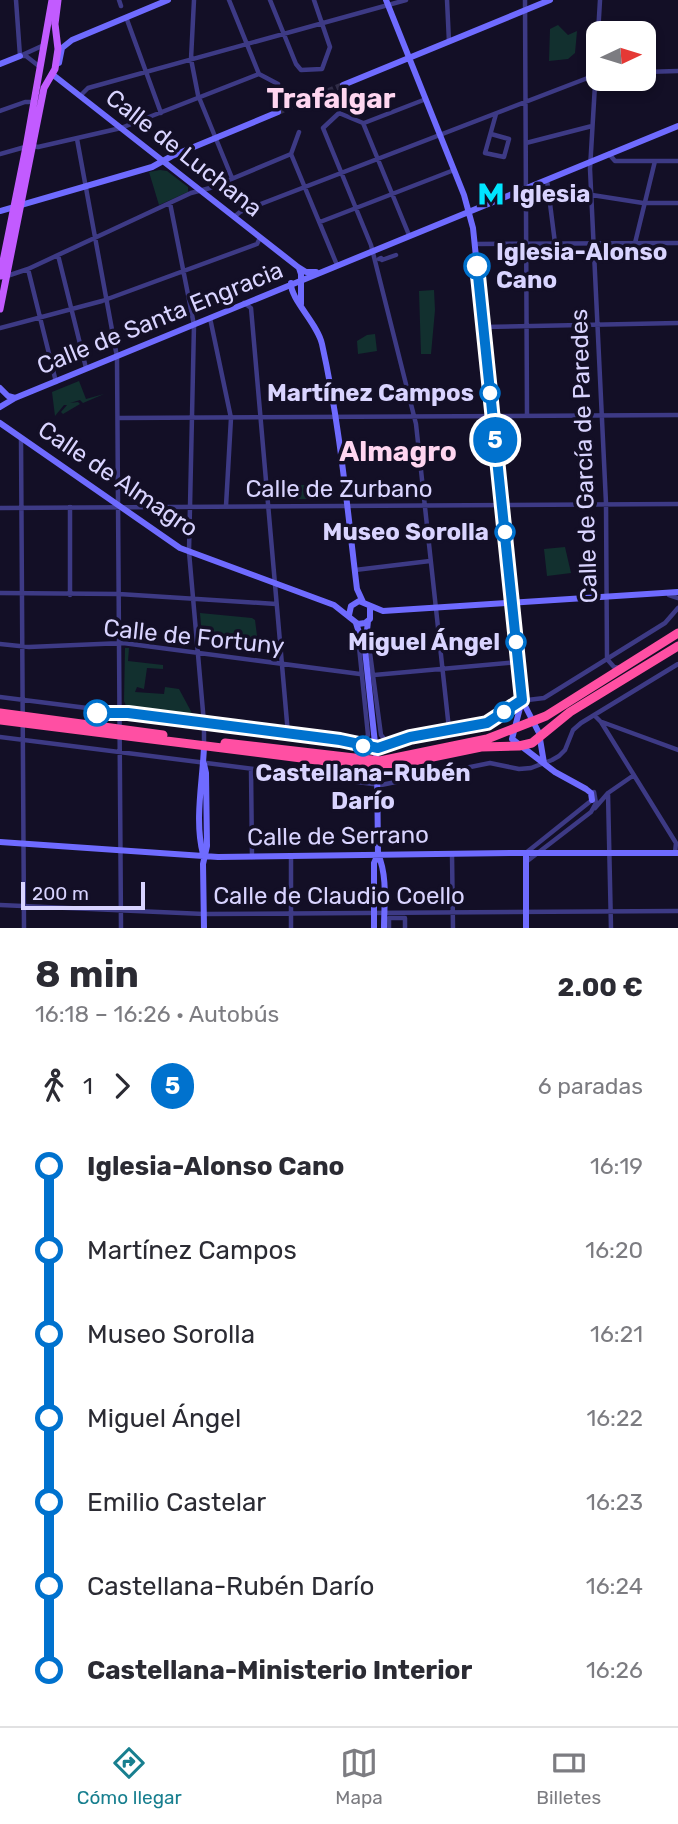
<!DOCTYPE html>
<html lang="es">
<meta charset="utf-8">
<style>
:root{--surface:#fff;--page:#f7f7f7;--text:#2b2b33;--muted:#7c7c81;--line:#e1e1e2;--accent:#187f8f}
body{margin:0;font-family:Rubik,sans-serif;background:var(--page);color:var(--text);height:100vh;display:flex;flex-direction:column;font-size:26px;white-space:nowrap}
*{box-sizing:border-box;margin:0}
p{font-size:23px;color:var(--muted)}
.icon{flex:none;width:38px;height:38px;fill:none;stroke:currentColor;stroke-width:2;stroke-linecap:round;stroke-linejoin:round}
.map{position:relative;height:928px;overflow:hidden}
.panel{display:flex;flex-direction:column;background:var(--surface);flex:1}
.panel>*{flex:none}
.badge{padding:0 14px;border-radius:23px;font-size:24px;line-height:46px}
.needle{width:46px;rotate:86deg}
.tools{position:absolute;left:586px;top:21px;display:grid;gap:14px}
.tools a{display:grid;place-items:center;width:70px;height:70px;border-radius:14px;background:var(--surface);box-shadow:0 4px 10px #0003;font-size:35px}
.scale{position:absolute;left:21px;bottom:18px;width:124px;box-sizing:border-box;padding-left:7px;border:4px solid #d9d4ff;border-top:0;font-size:19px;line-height:24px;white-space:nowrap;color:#d9d4ff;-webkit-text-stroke:5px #130f26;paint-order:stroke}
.map>.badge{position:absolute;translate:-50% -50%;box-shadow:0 0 0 4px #fff}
.legs{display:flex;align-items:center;gap:10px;height:77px;padding:0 35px;font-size:23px}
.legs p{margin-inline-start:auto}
.head{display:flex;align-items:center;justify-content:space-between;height:119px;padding:0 35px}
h1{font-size:38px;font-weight:700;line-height:52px}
ul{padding:0 35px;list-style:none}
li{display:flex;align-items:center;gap:24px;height:84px;font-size:26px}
li i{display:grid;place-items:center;width:10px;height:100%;margin:0 9px;background:currentColor}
li i::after{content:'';width:18px;height:18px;margin:-9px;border:5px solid;border-radius:50%;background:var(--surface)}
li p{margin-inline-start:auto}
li:first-child i{background:linear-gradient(#0000 50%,currentColor 0)}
li:last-child i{background:linear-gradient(currentColor 50%,#0000 0)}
.menu{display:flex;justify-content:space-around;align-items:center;height:98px;border-top:2px solid var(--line);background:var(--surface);font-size:19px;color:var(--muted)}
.menu a{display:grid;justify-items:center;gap:4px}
.menu .active{color:var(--accent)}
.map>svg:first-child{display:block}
</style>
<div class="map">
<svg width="678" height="928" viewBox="0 0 678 928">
<rect width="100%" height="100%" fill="#130f26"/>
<path fill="#12302f" d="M 558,25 L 568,35 L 577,31 L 575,53 L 568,59 L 549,61 L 550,29 Z
M 160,170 L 167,171 L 188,187 L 188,192 L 159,205 L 149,172 Z
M 434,290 L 435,310 L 431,354 L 421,354 L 419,291 Z
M 375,334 L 377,351 L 358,354 L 357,341 L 367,335 Z
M 79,381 L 86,399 L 104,394 L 83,403 L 80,400 L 70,403 L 78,402 L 80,404 L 63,414 L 61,412 L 67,405 L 64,405 L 55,416 L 52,392 Z
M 330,484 L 330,499 L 275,499 L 275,486 Z
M 565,547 L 571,573 L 547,576 L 544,549 Z
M 200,613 L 252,618 L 255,620 L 258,644 L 202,637 Z
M 125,648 L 129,648 L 128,661 L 163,665 L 163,669 L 147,668 L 144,689 L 137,687 L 135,692 L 164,694 L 165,687 L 179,689 L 193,715 L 127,708 L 124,701 Z"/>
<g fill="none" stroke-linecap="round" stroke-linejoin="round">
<path stroke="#312d47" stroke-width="6" stroke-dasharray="6 3" stroke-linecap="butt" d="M 278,112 L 343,85"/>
<path stroke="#3d3a85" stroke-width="4.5" d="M 16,0 L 20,56
M 119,0 L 121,6
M 194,0 L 191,59 L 198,95 L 232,178
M 229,0 L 259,74
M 270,0 L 296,64 L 301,70 L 322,69 L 330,47 L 314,0
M 447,0 L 449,42
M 525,0 L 527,416
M 600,0 L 590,169 L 606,503 L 607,658
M 126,17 L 161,113
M 20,56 L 44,45
M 21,56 L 26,56 L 40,67
M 644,72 L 678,71
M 259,74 L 278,84
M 80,96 L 88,88 L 406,0
M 0,111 L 25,102 L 34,102
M 363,123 L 339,113 L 323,128 L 371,245 L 416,424 L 449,729
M 363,123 L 409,235
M 364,123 L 426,99
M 299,132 L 291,154 L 337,265
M 491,134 L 509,139 L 504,157 L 485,153 L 496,114
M 77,139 L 117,357 L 121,928
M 526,143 L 592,126
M 33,146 L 38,147 L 121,128 L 259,74
M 0,154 L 25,147
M 609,154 L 615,161 L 678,161
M 547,180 L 555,243
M 592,195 L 643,203 L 678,203
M 170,203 L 194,325 L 189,552 L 204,723 L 204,745
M 234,217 L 240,212 L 598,74
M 320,222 L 454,170
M 635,243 L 655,161
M 475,244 L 678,243
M 58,255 L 86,368
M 379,259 L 381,258 L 382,260 L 396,255
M 28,269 L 56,382
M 7,276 L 28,269 L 191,193 L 210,188 L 291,154
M 244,303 L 251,308 L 288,734
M 210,318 L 231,418 L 226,506
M 484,327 L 678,323
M 0,328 L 102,301 L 257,244 L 260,238
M 118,418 L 678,415
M 21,438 L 24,928
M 70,507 L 70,595
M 0,508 L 678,504
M 355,570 L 430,561
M 0,593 L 119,594 L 276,604
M 669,595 L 678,598
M 357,627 L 368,735 L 364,742
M 368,638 L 381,735 L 386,741
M 0,644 L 29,647 L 123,643 L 360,674
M 607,659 L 614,667 L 619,668
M 374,675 L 518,662
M 0,697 L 340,740 L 387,742 L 481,722 L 500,708 L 511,702 L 544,698 L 665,623 L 678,608
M 595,716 L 601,722 L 676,843 L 675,853
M 602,722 L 678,750
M 0,737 L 381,785 L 490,763 L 519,769 L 531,768 L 552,760 L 559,756 L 565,750 L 573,730 L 581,723 L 678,664
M 251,769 L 252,857
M 608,793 L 611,928
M 595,808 L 608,793 L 634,775
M 527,852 L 592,800
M 452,854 L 453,928
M 291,856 L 291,928
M 526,862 L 591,812 L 596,803 L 594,792
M 0,905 L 204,914 L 678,911
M 389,928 L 389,918 L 405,918 L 405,928"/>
<path stroke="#6f6bff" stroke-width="6" d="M 386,0 L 464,195 L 473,228 L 522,700 L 512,739 L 555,772 L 586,789 L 591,793 L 592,800
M 0,64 L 20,56
M 56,64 L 59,63 L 62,48 L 72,40 L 168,0
M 52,74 L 298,267 L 306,272 L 316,272
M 343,85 L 550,0
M 0,211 L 152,167 L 172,156 L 278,112
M 299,268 L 301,274 L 301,304
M 291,283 C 290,299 318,324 322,344 C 340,425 347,507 357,589 L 363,602
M 0,388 L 8,396 L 15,398
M 0,407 L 15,398 L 678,126
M 0,423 L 180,548 L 334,605 L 358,624 L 365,623 L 370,619 L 370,607
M 349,615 L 351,606 L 359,601 L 383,611 L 678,592
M 368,621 L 365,650 L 377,762 L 378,854 C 388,877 384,904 384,928
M 356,623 L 363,645
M 522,700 L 539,733 L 544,763
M 204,764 L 206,773 L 207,846 L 203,864 L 204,928
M 0,842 L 218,857 L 515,853 L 678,853
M 526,853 L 526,928
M 203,854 C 194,820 203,780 204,746
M 374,928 L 374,863 L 378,854"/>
<path stroke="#c25bff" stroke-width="7" d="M 0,276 L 26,147 L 52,0
M 0,309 L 44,88 L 55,69 L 58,49 L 55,24 L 58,0"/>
<path stroke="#ff4fa3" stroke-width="9" d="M 0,713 L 163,735
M 0,720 L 380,768 L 481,747 L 519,746 L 532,743 L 570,712 L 678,646
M 225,743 L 380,761 L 487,739 L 546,716 L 678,633"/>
</g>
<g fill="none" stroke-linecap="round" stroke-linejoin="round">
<g stroke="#fff" stroke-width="16">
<path id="line-1" d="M 97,713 L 128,713 L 340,740 L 378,748 L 410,737 L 487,723 L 522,700 L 477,266"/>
</g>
<use href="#line-1" stroke="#0072ce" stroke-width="10"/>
</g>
<defs>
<g id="metro-bare" transform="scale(2.1)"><path d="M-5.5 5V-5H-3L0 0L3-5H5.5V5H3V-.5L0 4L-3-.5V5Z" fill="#00e5ff" stroke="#130f26" stroke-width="2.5" paint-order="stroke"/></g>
</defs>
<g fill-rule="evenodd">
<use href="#metro-bare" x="491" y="194"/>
</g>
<g fill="#fff" stroke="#0072ce" stroke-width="3.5">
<circle cx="477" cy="266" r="12"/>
<circle cx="490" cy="393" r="9"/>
<circle cx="505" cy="532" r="9"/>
<circle cx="516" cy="642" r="9"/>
<circle cx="504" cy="712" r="9"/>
<circle cx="97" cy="713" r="12"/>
<circle cx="363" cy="746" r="9"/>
</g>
<g text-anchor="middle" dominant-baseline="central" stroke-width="7" stroke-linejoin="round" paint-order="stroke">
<g font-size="24" fill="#d9d4ff" stroke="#130f26">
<text transform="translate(184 153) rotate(38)">Calle de Luchana</text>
<text transform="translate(160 318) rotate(-22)">Calle de Santa Engracia</text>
<text transform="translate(584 456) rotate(-92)">Calle de García de Paredes</text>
<text transform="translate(118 479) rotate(34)">Calle de Almagro</text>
<text x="339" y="489">Calle de Zurbano</text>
<text transform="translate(194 637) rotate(6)">Calle de Fortuny</text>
<text transform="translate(338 836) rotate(-1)">Calle de Serrano</text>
<text x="339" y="896">Calle de Claudio Coello</text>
</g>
<g font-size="24" font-weight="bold" fill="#d9d4ff" stroke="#130f26" text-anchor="start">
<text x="512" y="194">Iglesia</text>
</g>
<g font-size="24" font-weight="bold" fill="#d9d4ff" stroke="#130f26" text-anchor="end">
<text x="496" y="252" text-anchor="start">Iglesia-Alonso<tspan x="496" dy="28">Cano</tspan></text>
<text x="474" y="393">Martínez Campos</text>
<text x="489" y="532">Museo Sorolla</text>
<text x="500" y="642">Miguel Ángel</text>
<text x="363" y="773" text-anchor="middle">Castellana-Rubén<tspan x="363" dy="28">Darío</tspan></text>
</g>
<g font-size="28" font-weight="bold" fill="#ffd6f0" stroke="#130f26">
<text x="331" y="98">Trafalgar</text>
<text x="398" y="451">Almagro</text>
</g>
</g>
</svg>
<div class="tools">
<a><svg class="needle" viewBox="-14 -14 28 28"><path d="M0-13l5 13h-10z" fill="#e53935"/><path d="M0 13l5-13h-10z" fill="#7c7c81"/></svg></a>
</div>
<div class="scale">200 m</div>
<b class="badge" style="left:495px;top:440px;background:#0072ce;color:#fff">5</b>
</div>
<section class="panel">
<div class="head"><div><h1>8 min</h1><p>16:18 – 16:26 · Autobús</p></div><b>2.00 €</b></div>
<div class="legs"><svg class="icon" aria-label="walk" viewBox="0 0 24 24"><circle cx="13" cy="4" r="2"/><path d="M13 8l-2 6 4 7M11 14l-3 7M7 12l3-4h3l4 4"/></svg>1<svg class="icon" aria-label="forward" viewBox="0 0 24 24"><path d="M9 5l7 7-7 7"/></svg><b class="badge" style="background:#0072ce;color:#fff">5</b><p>6 paradas</p></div>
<ul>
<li><i style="color:#0072ce"></i><b>Iglesia-Alonso Cano</b><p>16:19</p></li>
<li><i style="color:#0072ce"></i><span>Martínez Campos</span><p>16:20</p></li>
<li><i style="color:#0072ce"></i><span>Museo Sorolla</span><p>16:21</p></li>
<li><i style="color:#0072ce"></i><span>Miguel Ángel</span><p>16:22</p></li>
<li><i style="color:#0072ce"></i><span>Emilio Castelar</span><p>16:23</p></li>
<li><i style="color:#0072ce"></i><span>Castellana-Rubén Darío</span><p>16:24</p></li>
<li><i style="color:#0072ce"></i><b>Castellana-Ministerio Interior</b><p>16:26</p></li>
</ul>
</section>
<nav class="menu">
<a class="active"><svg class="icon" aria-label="directions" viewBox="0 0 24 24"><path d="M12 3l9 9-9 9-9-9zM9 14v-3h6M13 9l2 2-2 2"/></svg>Cómo llegar</a>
<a><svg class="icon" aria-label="map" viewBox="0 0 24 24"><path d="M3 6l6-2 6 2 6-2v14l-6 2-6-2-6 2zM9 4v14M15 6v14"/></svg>Mapa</a>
<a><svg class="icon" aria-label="tickets" viewBox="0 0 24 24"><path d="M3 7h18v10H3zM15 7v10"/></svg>Billetes</a>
</nav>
